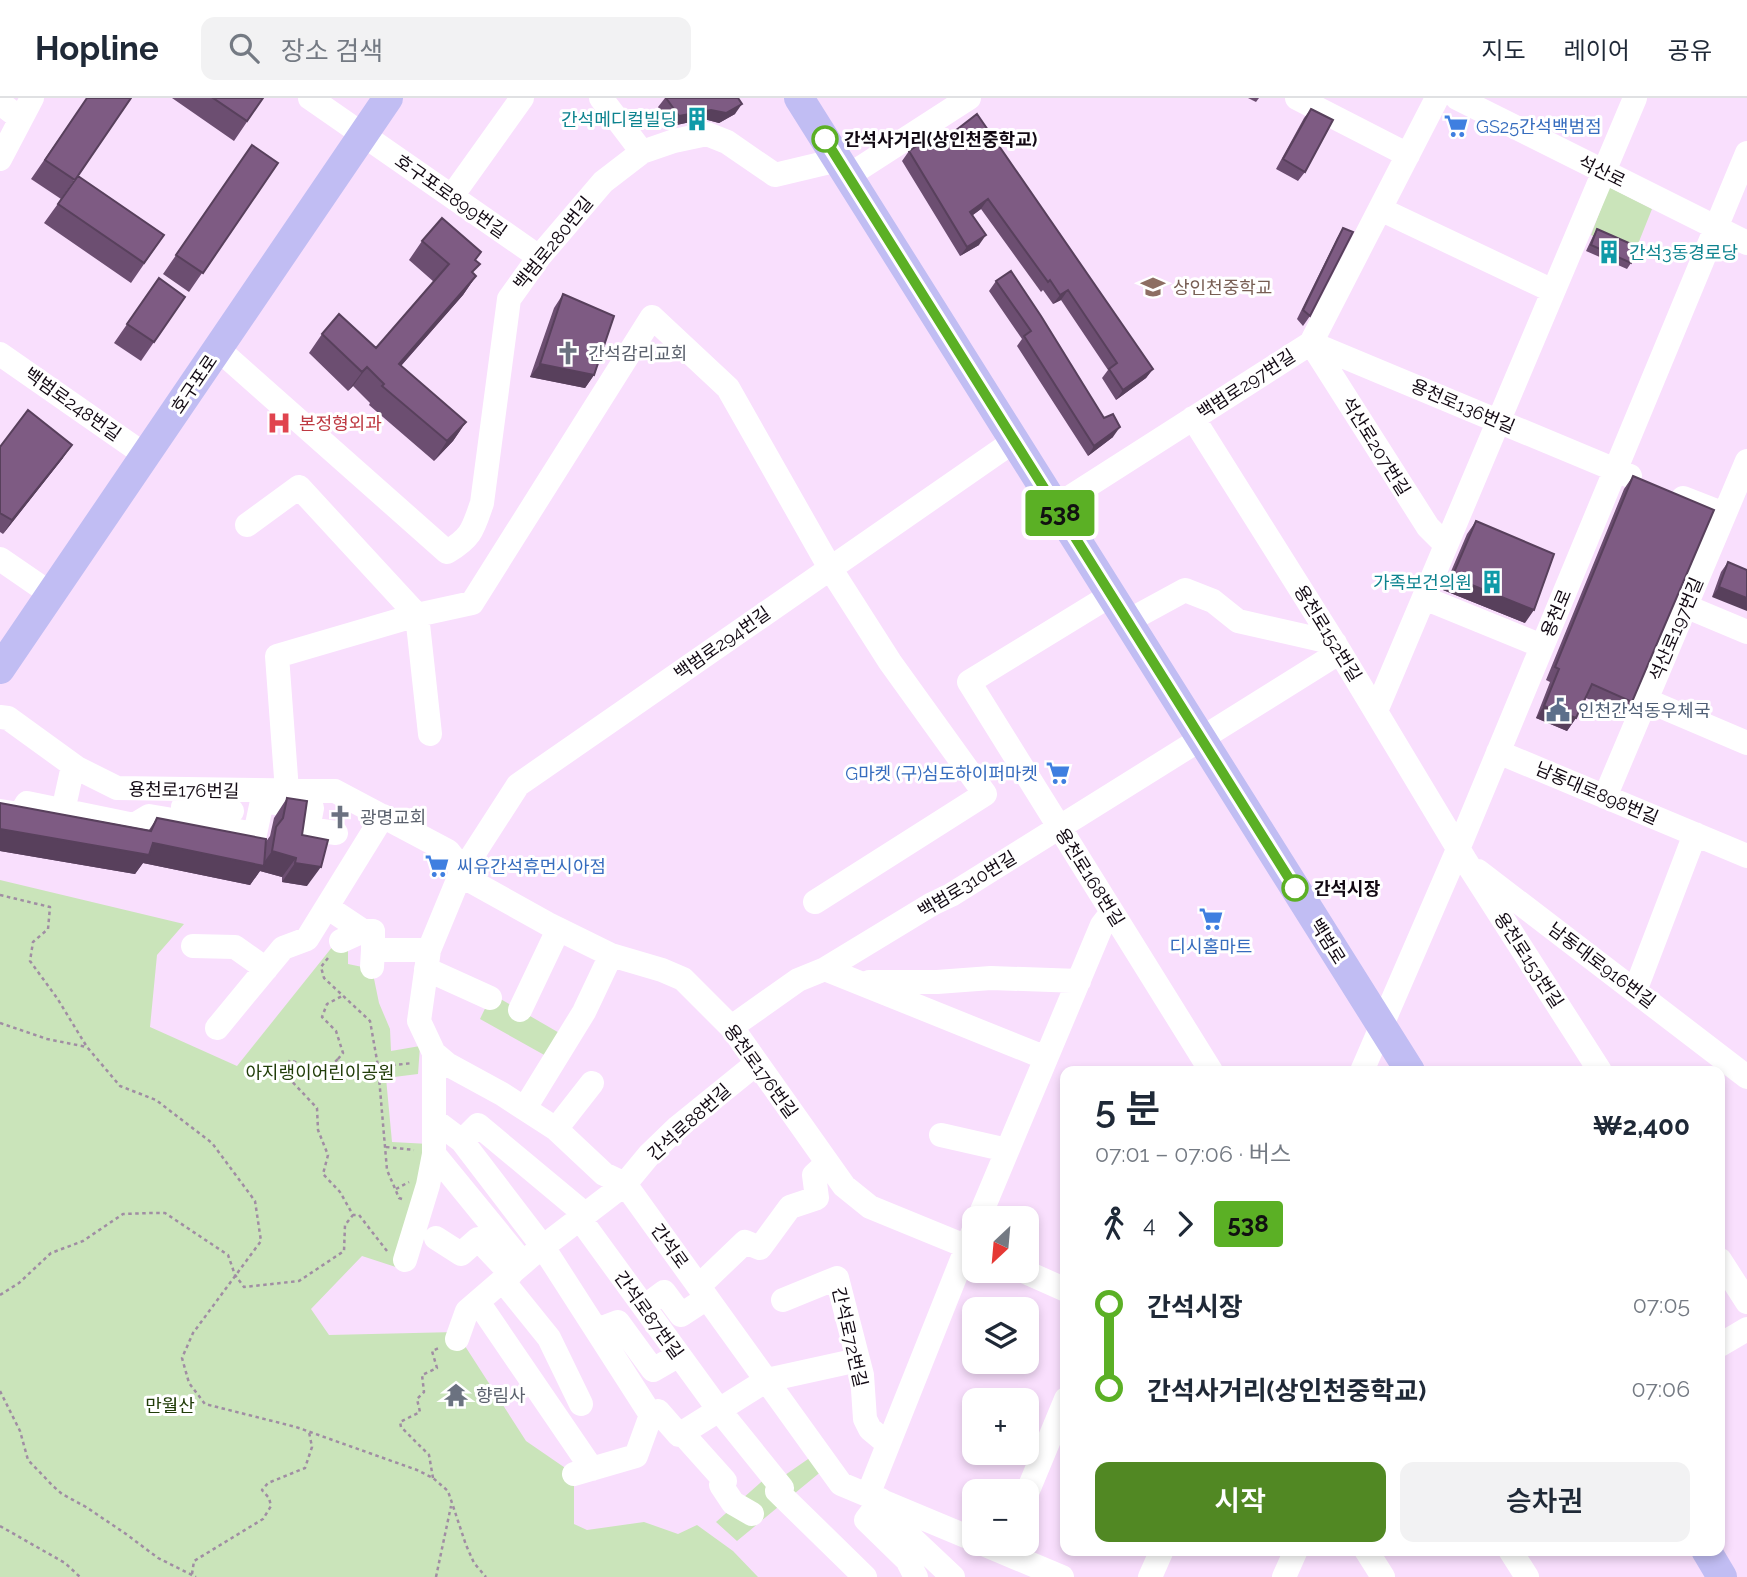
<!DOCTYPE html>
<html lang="ko">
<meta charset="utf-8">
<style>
:root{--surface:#fff;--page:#f2f2f3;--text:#1f2937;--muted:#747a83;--line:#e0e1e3;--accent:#518823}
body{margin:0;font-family:Raleway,"Noto Sans KR",sans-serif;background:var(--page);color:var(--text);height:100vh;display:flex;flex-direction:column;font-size:26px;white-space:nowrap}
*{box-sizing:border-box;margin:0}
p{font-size:23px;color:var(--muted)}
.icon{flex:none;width:38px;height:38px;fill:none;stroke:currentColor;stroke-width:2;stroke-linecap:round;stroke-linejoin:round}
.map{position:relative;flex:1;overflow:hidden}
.sheet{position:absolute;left:1060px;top:968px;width:665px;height:490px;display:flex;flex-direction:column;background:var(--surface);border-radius:14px;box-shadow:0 4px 10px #0003}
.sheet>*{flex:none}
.badge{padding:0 14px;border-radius:5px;font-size:24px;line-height:46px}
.needle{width:46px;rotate:206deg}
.fabs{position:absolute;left:962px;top:1108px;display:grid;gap:14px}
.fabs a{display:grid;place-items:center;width:77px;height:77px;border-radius:14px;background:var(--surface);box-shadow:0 4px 10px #0003;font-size:35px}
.map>.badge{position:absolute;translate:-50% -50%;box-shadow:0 0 0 4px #fff}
.legs{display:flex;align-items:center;gap:10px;height:77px;padding:0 35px;font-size:23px}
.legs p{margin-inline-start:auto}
.head{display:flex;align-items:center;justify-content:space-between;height:119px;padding:0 35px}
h1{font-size:38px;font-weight:600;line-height:52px}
.cta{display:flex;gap:14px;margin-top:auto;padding:14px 35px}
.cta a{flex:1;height:80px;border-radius:14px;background:var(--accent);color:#fff;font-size:28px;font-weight:600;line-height:80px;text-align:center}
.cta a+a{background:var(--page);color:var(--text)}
ul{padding:0 35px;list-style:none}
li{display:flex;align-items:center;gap:24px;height:84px;font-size:26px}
li i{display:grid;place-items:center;width:10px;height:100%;margin:0 9px;background:currentColor}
li i::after{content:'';width:18px;height:18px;margin:-9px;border:5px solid;border-radius:50%;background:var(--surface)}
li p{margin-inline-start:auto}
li:first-child i{background:linear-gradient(#0000 50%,currentColor 0)}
li:last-child i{background:linear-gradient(currentColor 50%,#0000 0)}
header{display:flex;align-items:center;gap:42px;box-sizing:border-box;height:98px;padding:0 35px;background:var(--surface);border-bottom:2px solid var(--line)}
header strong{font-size:33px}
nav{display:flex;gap:38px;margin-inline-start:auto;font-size:24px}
.search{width:490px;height:63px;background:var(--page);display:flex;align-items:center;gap:18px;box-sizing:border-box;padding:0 24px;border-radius:14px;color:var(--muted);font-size:26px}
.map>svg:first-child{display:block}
</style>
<header>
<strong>Hopline</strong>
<div class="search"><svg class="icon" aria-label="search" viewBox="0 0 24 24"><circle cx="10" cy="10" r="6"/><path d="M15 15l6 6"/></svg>장소 검색</div>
<nav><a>지도</a><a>레이어</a><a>공유</a></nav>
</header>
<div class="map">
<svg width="1747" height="1479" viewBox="0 0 1747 1479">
<rect width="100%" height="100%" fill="#f9dffd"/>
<path fill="#cae4ba" d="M 1609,89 L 1652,111 L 1634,156 L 1591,137 Z
M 0,782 L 184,826 L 157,857 L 150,929 L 237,968 L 337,843 L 348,843 L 348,866 L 372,871 L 379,905 L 390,931 L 391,953 L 420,948 L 418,976 L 386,980 L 392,1044 L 429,1046 L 405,1172 L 362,1158 L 311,1211 L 329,1237 L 456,1234 L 526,1343 L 574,1376 L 574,1426 L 587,1432 L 644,1424 L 678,1436 L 697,1427 L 733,1453 L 758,1479 L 0,1479 Z
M 492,896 L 568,940 L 555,963 L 480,921 Z
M 811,1359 L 823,1372 L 737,1443 L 716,1424 L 768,1378 L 775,1384 Z"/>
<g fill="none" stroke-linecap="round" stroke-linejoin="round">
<path stroke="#a08da3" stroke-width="2.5" stroke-dasharray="3.5 3.5" stroke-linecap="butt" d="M 0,797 L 50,809 L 48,831 L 33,844 L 30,863 L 57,900 L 87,949 L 120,988 L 156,1002 L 212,1045 L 255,1103 L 261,1143 L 193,1235 L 182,1260 L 189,1285 L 205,1306 L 296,1329 L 417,1372 L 433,1380 L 448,1393 L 466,1447 L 474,1465 L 486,1479
M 328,860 L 321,869 L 324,880 L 370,923 L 378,968 L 387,1072 L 399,1100 L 402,1101
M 0,925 L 47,941 L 87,949
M 338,961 L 343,955 L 336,933 L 322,919 L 327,906 L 344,897
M 386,1049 L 414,1052
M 396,1091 L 409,1084
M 387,1153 L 359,1117 L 353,1117 L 340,1094 L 323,1076 L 328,1057 L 318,1032 L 317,1010 L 283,974 L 290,962 L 323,975 L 338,961 L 348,972 L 413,965
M 0,1197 L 19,1185 L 51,1155 L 83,1143 L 123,1116 L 151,1115 L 165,1115 L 228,1157 L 235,1177 L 244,1189 L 299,1183 L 344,1153 L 345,1127 L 353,1117
M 0,1293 L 20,1333 L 28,1362 L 53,1388 L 62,1396 L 86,1409 L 126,1436 L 158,1460 L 196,1479
M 433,1380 L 429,1357 L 401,1329 L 400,1324 L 420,1314 L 417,1301 L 424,1294 L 422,1277 L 437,1270 L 432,1253 L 439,1250
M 0,1428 L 65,1465 L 80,1479
M 192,1476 L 194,1463 L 263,1421 L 271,1408 L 269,1400 L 262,1392 L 268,1385 L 305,1370 L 312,1349 L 309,1334
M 436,1479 L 451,1408"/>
<path stroke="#fff" stroke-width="24" d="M 310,0 L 539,159
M 601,0 L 642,54
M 1297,0 L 1408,57
M 1457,0 L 1747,145
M 0,5 L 21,21
M 0,61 L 32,0
M 848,78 L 969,0
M 452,98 L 522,0
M 1380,111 L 1553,193
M 1311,245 L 1630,378
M 1311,245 L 1428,429 L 1446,447
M 218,251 L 447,454 C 472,439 473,431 482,405 L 509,201 L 539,159 L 603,84 L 642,54 L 674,43 L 707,36 L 727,44 L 775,77 L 838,62
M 0,256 L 145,357
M 1193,320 L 1340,554 L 1465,762 L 1600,973
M 1683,400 L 1724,416
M 1056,408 L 1311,245 L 1437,0
M 247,427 L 299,389 L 417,517 L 277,558 L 287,693
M 0,461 L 51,496
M 1111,497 L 969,584 L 1211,973
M 1424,500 L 1542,548
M 1685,508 L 1747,534
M 1128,523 L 1185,492 L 1213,503 L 1238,523 L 1335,545
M 1646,602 L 1747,645
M 1376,613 L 1635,0
M 0,619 L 8,620 L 77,670 L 117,690 L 335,693 L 448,753 L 459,767 L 460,777
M 430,636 L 417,517 L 472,505 L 652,219 L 728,290 L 830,470 L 890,564 L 985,696 L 815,804
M 1498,654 L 1747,758
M 1605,699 L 1747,363
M 183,709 L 232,713
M 0,713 L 20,716 L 27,705 L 134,727 L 149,718 L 255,736 L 262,703 L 312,710 L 308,731 L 336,735
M 63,713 L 73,668
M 1478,773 L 1747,979
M 460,777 L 548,826 L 611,857 L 662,872 L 683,881 L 733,931 L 844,1088 L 870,1109 L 975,1152
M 327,809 L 363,833 L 373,833 L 373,852
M 341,843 L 363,833
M 193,848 L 235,849 L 266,871
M 372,869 L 373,852 L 429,852
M 426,871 L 490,900
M 825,871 L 1046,960
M 869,884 L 937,884 L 991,880 L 1079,883
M 1635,893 L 1695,736
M 520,912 L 558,832
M 217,930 L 283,850 L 307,841 L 383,718
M 733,931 L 740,923 L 798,882 L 825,871 L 932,806 L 951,797 L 1340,554
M 1362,973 L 1456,756 L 1747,55
M 525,1010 L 584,914 L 611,857
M 434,1022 L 462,1043 L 543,1149 L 651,1317
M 556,1031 L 592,985
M 941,1037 L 1007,1052
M 462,1043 L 478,1027 L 586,1117
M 434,1056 L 523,1165
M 979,1120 L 1102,827 L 1112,814
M 580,1121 L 719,1312 L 782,1390
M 436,1140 L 461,1156 L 478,1141 L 511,1176
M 405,1162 L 428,1087 L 434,1056 L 434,955
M 1720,1162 L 1747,1204
M 1021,1172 L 1066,1192
M 503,1183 L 549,1240 L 581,1306
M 699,1188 L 745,1144 L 760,1150 L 790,1109 L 817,1100 L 814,1077 L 827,1065
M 783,1202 L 837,1180 L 862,1277 L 865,1321 L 870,1331 L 888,1346
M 478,1204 L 592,1371
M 644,1209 L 664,1194 L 681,1217 L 707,1200
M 597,1232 L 618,1224 L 653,1272 L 679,1257
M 457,1241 L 467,1213 L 531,1158 L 625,1086 L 649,1057 L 678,1029 L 757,965
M 1720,1247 L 1747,1231
M 651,1317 L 658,1313 L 679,1337 L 767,1282 L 858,1262
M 682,1335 L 725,1383 L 721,1387 L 733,1405 L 752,1416
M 574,1376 L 636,1358 L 651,1317
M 777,1393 L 865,1479
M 1027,1395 L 1066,1301
M 868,1397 L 973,1134
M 881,1402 L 866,1422 L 907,1462 L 916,1479
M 889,1406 L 885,1415 L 953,1479
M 975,1442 L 841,1386 L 625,1086 L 604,1076 L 556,1031 L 502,996 L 447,966 L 434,955 L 419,923 L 427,866 L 429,852 L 460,777 L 518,687 L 1014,343
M 983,1446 L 1062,1479
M 1366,1452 L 1383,1479
M 1510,1452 L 1527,1479
M 1150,1479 L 1162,1452
M 1284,1479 L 1296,1452"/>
<path stroke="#c1bdf3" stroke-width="30" d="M 799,0 L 1410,973
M 0,571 L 388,0
M 1706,1452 L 1722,1479"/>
</g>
<path fill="#6c4e71" d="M 87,0 L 131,0 L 61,101 L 31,81 Z
M 172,0 L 263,0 L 234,43 Z
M 665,0 L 738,0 L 735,16 L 719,25 L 704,21 L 672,28 L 658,9 Z
M 1248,0 L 1259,0 L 1256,4 Z
M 1311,11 L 1305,74 L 1298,83 L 1276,71 L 1304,20 Z
M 942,43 L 1153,271 L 1146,280 L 1116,302 L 1102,280 L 1108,272 L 1061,202 L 1053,206 L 1043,192 L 1041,194 L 981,111 L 973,117 L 979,147 L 960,158 L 902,63 L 909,53 Z
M 252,47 L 278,65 L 189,194 L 163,176 Z
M 78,78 L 164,137 L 131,185 L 44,125 Z
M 1343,130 L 1310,218 L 1303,228 L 1297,221 L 1337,140 Z
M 1597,131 L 1631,165 L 1627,171 L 1586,153 L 1593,138 Z
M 422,143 L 481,154 L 475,162 L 473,175 L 476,178 L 463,197 L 401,268 L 466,324 L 453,343 L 434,363 L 369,307 L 370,305 L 353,288 L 348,293 L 309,255 L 322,236 L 376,250 L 434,184 L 409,162 Z
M 159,180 L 185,199 L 141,263 L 114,245 Z
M 996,183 L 1113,339 L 1088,358 L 1017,248 L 1022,241 L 989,193 Z
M 563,196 L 594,277 L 585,290 L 530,279 L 554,210 Z
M 0,349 L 63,360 L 3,436 L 0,434 Z
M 1633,378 L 1632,604 L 1623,617 L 1586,600 L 1576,620 L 1567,633 L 1536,620 L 1550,584 L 1546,582 L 1624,391 Z
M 1476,423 L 1525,525 L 1443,492 L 1467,436 Z
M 1728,464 L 1747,472 L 1712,499 L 1721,474 Z
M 287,700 L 302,737 L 307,788 L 282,784 L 282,779 L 260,773 L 250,787 L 143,765 L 135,776 L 0,753 L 0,705 L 149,732 L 157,720 L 265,745 L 270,738 L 274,720 Z"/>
<path fill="#58405c" d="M 742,6 L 735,16 L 719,25 L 704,21 L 672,28 L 679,18 Z
M 988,101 L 981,111 L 963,124 L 970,114 Z
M 986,137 L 979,147 L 960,158 L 967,149 Z
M 476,178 L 463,197 L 385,286 L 399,266 Z
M 1068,192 L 1061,202 L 1053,206 L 1060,197 Z
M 540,266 L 594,277 L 585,290 L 530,279 Z
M 367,269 L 353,288 L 348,293 L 362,274 Z
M 1153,271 L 1146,280 L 1116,302 L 1123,292 Z
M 466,324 L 453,343 L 434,363 L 447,343 Z
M 1120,329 L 1113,339 L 1088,358 L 1094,348 Z
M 72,347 L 63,360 L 3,436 L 12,422 Z
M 1452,479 L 1534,512 L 1525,525 L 1443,492 Z
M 1719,489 L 1747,500 L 1747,513 L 1712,499 Z
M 1544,608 L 1576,620 L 1567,633 L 1536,620 Z
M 0,731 L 153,745 L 262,767 L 272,753 L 296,760 L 282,779 L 260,773 L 250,787 L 143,765 L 135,776 L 0,753 Z
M 295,765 L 321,769 L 307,788 L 282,784 Z"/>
<path fill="#7e5b83" stroke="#58405c" stroke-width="2" d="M 87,0 L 131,0 L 75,82 L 45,62 Z
M 213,0 L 263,0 L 247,23 Z
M 666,0 L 738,0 L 742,6 L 726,15 L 711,12 L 679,18 Z
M 1311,11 L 1333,22 L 1305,74 L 1283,61 Z
M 977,16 L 1153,271 L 1123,292 L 1109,271 L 1117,265 L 1068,192 L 1060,197 L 1050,182 L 1048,184 L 988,101 L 970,114 L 986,137 L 967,149 L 909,53 L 937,35 L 942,43 Z
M 252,47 L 278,65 L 203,175 L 176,157 Z
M 78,78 L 164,137 L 144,165 L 58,106 Z
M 442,120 L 481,154 L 475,162 L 480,166 L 472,174 L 476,178 L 399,266 L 466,324 L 447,343 L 382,288 L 384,286 L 367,269 L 362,274 L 322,236 L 339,216 L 376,250 L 449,166 L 422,143 Z
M 1343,130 L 1353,134 L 1310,218 L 1303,212 Z
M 1597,131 L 1638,149 L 1631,165 L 1591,147 Z
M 1011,173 L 1041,218 L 1104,320 L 1113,316 L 1120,329 L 1094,348 L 1024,238 L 1031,233 L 996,183 Z
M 159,180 L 185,199 L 154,244 L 127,226 Z
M 563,196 L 614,218 L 594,277 L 540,266 Z
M 28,312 L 72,347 L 12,422 L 0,415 L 0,349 Z
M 1633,378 L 1714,412 L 1632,604 L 1592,586 L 1576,620 L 1544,608 L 1559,571 L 1555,569 Z
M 1476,423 L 1554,456 L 1534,512 L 1452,479 Z
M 1728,464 L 1747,472 L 1747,500 L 1719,489 Z
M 287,700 L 307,703 L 302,737 L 328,742 L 321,769 L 295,765 L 296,760 L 272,753 L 276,729 L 283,720 Z
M 0,705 L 151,733 L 157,720 L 266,741 L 264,768 L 153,745 L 149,757 L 0,731 Z"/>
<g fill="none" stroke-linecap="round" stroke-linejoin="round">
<g stroke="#fff" stroke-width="16">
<path id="line-1" d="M 825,41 L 1295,790"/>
</g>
<use href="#line-1" stroke="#5bb025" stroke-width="10"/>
</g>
<defs>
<g id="building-bare" transform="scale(1.89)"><path d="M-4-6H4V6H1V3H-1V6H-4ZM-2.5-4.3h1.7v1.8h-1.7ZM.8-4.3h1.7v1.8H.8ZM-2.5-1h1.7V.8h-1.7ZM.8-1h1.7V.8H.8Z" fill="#0f9aa8" stroke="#fff" stroke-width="2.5" paint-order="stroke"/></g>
<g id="supermarket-bare" transform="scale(1.89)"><path d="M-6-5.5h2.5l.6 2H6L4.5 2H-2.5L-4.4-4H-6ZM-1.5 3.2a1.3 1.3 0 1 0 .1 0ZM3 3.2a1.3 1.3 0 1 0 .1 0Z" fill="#3f7fe0" stroke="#fff" stroke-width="2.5" paint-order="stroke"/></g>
<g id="school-bare" transform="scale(1.89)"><path d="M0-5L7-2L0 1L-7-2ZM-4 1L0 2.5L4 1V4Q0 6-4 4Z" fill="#8d6e63" stroke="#fff" stroke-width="2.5" paint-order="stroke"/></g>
<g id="church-bare" transform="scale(1.89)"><path d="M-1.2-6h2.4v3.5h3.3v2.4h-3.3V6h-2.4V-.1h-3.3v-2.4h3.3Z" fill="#6b7280" stroke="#fff" stroke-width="2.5" paint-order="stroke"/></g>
<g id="hospital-bare" transform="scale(1.89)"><path d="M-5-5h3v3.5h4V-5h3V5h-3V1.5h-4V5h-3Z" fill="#e0444e" stroke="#fff" stroke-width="2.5" paint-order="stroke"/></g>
<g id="civic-bare" transform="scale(1.89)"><path d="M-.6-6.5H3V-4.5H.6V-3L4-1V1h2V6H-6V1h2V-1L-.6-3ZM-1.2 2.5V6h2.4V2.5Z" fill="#5c6f8a" stroke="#fff" stroke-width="2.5" paint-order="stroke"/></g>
<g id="temple-bare" transform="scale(1.89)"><path d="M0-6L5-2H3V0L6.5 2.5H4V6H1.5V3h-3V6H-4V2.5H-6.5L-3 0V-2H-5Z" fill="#6b7280" stroke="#fff" stroke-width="2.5" paint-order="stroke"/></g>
</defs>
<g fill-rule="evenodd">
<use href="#building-bare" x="697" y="21"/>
<use href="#supermarket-bare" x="1456" y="28"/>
<use href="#building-bare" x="1609" y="154"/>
<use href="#school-bare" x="1153" y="189"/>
<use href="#church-bare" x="568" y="255"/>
<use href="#hospital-bare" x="279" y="325"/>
<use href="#building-bare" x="1492" y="484"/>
<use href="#civic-bare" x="1558" y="612"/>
<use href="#supermarket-bare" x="1058" y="675"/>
<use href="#church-bare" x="340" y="719"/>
<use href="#supermarket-bare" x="437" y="768"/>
<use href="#supermarket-bare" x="1211" y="821"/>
<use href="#temple-bare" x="456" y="1297"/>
</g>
<g fill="#fff" stroke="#5bb025" stroke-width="3.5">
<circle cx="825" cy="41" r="12"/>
<circle cx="1295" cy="790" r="12"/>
</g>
<g text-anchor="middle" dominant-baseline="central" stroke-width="6" stroke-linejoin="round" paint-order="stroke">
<g font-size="18" fill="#0d838f" stroke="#fff" text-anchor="end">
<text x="677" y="21">간석메디컬빌딩</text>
<text x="1629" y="154" text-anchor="start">간석3동경로당</text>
<text x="1472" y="484">가족보건의원</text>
</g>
<g font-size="18" fill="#366cbe" stroke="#fff" text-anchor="start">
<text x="1476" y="28">GS25간석백범점</text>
<text x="1038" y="675" text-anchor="end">G마켓 (구)심도하이퍼마켓</text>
<text x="457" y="768">씨유간석휴먼시아점</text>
<text x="1211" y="848" text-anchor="middle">디시홈마트</text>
</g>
<g font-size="18" font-weight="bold" fill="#120913" stroke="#fff" text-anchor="start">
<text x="844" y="41">간석사거리(상인천중학교)</text>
<text x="1314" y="790">간석시장</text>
</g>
<g font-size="18" fill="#120913" stroke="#fff">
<text transform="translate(1602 73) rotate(26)">석산로</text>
<text transform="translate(451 98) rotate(35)">호구포로899번길</text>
<text transform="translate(553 145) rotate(-51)">백범로280번길</text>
<text transform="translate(194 286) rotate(-56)">호구포로</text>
<text transform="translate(1246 286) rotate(-33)">백범로297번길</text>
<text transform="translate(73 306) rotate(35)">백범로248번길</text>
<text transform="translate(1463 308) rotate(23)">용천로136번길</text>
<text transform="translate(1376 348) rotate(58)">석산로207번길</text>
<text transform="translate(1556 515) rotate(-67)">용천로</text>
<text transform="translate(1676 531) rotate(-67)">석산로197번길</text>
<text transform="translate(1328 535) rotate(58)">용천로152번길</text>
<text transform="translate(722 545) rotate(-35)">백범로294번길</text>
<text transform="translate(184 692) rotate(1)">용천로176번길</text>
<text transform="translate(1597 695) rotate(23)">남동대로898번길</text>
<text transform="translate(1090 779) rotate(58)">용천로168번길</text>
<text transform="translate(967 786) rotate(-31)">백범로310번길</text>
<text transform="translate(1328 843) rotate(58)">백범로</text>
<text transform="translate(1529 862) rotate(57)">용천로153번길</text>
<text transform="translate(1602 867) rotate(37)">남동대로916번길</text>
<text transform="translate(761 973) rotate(54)">용천로176번길</text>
<text transform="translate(689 1024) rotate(-42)">간석로88번길</text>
<text transform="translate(670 1148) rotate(54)">간석로</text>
<text transform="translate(649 1217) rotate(54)">간석로87번길</text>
<text transform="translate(850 1239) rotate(77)">간석로72번길</text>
</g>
<g font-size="18" fill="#785e54" stroke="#fff" text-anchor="start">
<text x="1173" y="189">상인천중학교</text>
</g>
<g font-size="18" fill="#5b616d" stroke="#fff" text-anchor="start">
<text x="588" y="255">간석감리교회</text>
<text x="360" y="719">광명교회</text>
<text x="476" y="1297">향림사</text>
</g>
<g font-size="18" fill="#be3a42" stroke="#fff" text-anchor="start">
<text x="299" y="325">본정형외과</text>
</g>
<g font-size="18" fill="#4e5e75" stroke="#fff" text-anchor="start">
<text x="1578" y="612">인천간석동우체국</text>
</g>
<g font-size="18" fill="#213d09" stroke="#fff">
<text x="320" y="974">아지랭이어린이공원</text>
<text x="170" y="1307">만월산</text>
</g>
</g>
</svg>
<div class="fabs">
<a><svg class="needle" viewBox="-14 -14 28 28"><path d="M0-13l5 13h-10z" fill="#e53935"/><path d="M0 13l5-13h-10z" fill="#747a83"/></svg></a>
<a><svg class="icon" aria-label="layers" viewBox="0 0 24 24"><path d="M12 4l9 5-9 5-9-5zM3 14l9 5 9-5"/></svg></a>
<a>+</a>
<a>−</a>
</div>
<b class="badge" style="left:1060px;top:415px;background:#5bb025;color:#111">538</b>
<section class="sheet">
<div class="head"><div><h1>5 분</h1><p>07:01 – 07:06 · 버스</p></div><b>₩2,400</b></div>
<div class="legs"><svg class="icon" aria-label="walk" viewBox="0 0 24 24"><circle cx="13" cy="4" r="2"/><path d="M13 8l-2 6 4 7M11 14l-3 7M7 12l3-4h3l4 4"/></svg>4<svg class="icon" aria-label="forward" viewBox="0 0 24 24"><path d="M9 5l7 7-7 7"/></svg><b class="badge" style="background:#5bb025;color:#111">538</b></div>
<ul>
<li><i style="color:#5bb025"></i><b>간석시장</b><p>07:05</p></li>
<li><i style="color:#5bb025"></i><b>간석사거리(상인천중학교)</b><p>07:06</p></li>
</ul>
<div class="cta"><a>시작</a><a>승차권</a></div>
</section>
</div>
